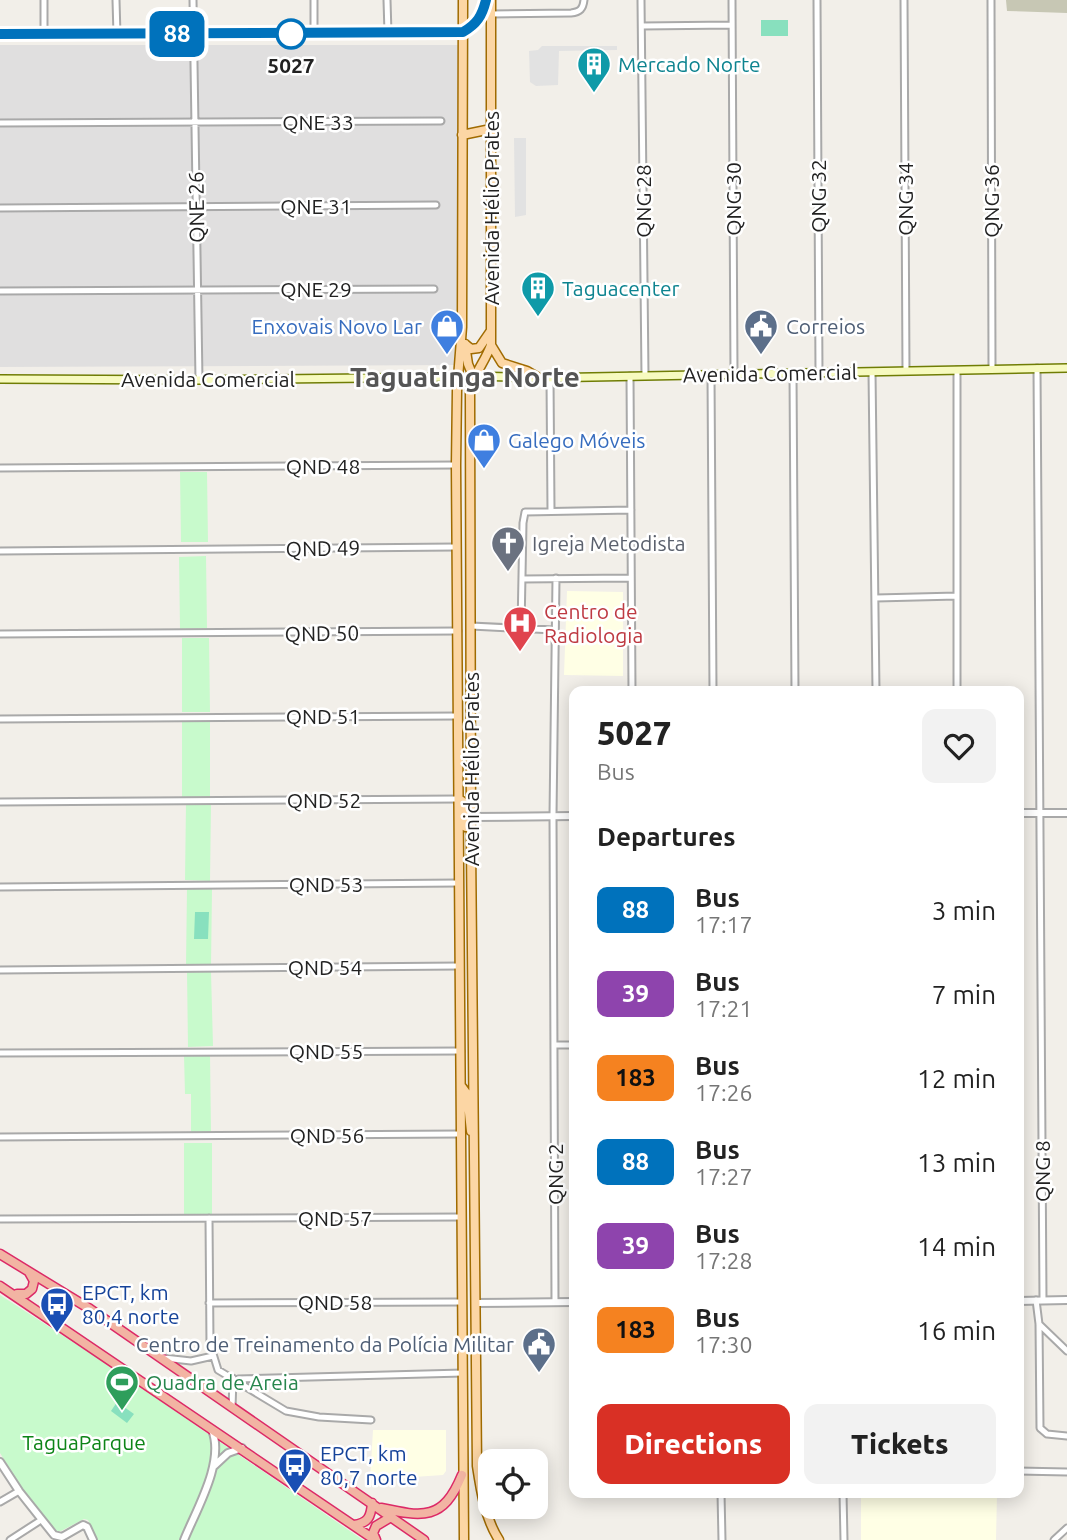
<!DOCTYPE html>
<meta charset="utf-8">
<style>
:root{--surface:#fff;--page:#f2f2f2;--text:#222;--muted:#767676;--accent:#d93025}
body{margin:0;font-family:Ubuntu,sans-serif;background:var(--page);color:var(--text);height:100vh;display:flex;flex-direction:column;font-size:26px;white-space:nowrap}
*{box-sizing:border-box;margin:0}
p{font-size:23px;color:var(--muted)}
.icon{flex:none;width:38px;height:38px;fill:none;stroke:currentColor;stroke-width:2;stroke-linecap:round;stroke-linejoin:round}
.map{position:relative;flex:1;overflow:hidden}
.panel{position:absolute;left:569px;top:686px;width:455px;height:812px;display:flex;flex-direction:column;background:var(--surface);border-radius:14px;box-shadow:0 4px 18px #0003}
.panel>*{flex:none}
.badge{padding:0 14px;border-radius:10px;font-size:24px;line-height:46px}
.tools{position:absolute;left:478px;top:1449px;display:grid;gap:14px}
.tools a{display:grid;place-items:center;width:70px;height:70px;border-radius:14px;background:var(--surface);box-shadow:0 4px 18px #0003;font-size:35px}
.map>.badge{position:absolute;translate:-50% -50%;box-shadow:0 0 0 4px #fff}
h2{padding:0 28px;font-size:26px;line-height:63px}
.round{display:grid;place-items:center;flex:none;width:74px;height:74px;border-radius:14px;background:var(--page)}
.head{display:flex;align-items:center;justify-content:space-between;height:119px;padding:0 28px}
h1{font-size:33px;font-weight:800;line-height:52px}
.primary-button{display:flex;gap:14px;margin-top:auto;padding:14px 28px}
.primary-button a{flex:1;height:80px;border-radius:14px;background:var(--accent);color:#fff;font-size:28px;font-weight:800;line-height:80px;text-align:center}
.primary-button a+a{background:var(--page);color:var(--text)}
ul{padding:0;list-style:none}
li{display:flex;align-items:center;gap:21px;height:84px;padding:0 28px}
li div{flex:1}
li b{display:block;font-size:26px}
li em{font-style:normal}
li .badge{min-width:77px;font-weight:700;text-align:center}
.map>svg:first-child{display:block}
</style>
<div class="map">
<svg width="1067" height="1540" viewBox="0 0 1067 1540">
<rect width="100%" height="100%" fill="#f2efe9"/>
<path fill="#e0dfdf" d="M 0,45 L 463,45 L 456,365 L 0,367 Z"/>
<path fill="#ffffe5" d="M 567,591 L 623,592 L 623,676 L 564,675 Z
M 373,1430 L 446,1430 L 446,1471 L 443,1475 L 370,1480 Z
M 861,1493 L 997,1493 L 996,1540 L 861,1540 Z"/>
<path fill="#c7c7b4" d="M 1006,0 L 1067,0 L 1067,13 L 1007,11 Z"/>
<path fill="#c8facc" d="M 180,472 L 207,472 L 208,542 L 181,542 Z
M 206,556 L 207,628 L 180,629 L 179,557 Z
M 182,638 L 209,638 L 210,712 L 182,712 Z
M 182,720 L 210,720 L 210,797 L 182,797 Z
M 186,803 L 211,803 L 210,881 L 185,880 Z
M 187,888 L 212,889 L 211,966 L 186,965 Z
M 187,972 L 211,972 L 213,1046 L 188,1047 Z
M 210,1054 L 211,1132 L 191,1132 L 191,1094 L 185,1094 L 184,1055 Z
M 184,1143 L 212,1143 L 212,1214 L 184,1215 Z
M 0,1295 L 99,1359 L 363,1540 L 97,1540 L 88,1520 L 84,1519 L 61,1531 L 57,1531 L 31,1502 L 0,1453 Z"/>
<path fill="#88e0be" d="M 761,20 L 788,20 L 788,36 L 761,36 Z
M 195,912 L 209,912 L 208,939 L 194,939 Z
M 117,1402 L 134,1414 L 127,1423 L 111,1411 Z"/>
<path fill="#e2e2e2" d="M 542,46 L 617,46 L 617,50 L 559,51 L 558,85 L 536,86 L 530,82 L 529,51 L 538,50 Z
M 514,138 L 526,138 L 526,215 L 515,217 Z"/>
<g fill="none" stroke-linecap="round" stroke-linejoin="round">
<g stroke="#a9a9a9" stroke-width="9">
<path id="minor" d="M 44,0 L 44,34
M 116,0 L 117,35
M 193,0 L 199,380
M 314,0 L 314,34
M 387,0 L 388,33
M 641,0 L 645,376
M 732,0 L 734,374
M 817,0 L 819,373
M 904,0 L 906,371
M 991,0 L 992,369
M 491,14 L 571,13 C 580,12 583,9 584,0
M 642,26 L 732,25
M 0,123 L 441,121
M 0,208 L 436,205
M 0,291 L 434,289
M 1037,368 L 1043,1300
M 957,370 L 957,691
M 872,372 L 876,691
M 793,373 L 795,691
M 711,375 L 713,691
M 630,376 L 632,691
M 550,378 L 551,510
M 0,468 L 456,465
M 0,551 L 456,547
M 522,579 L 631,578
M 876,598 L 957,596
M 471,626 L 554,630
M 521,628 L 523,523 L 525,512 L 631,510
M 0,634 L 458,631
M 0,719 L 458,716
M 0,802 L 459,799
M 0,887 L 459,883
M 0,970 L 460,966
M 554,1045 L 574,1045
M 0,1053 L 461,1051
M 0,1137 L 461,1134
M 209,1218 L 210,1344 L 218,1370 L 286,1411 L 319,1417 L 371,1420
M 0,1219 L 461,1217
M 1036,1300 L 1039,1324 L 1040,1428 L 1047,1434 L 1067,1436
M 555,1302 L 553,816 L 556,578
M 209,1303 L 461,1302
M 1039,1324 L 1067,1351
M 164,1358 L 191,1361 L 213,1356
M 238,1379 L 463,1373
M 232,1408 L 233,1378
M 1018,1471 L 1067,1472
M 721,1493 L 722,1540
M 843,1493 L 844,1540
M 0,1502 L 19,1491
M 10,1540 L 41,1520
M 1054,1540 L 1067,1528"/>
</g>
<g stroke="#a9a9a9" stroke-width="10">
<path id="tertiary" d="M 1018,813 L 1067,813
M 472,817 L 574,816
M 1018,1301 L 1067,1300
M 475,1303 L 574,1302
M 0,1462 L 19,1491 L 54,1535 L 62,1537 L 83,1525 L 87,1527 L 93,1540
M 214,1466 L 228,1453 L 242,1448
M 184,1540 C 196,1510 225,1462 212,1430"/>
</g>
<g stroke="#707d05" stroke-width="10">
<path id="secondary" d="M 0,34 L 463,32 C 477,24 482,16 486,0
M 473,376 L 539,378 L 1067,368
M 0,379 L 199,380 L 458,377"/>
</g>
<g stroke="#a06b00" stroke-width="11">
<path id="primary" d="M 463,0 L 462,327 L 457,391 L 456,465 L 464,1540
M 491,0 L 491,345 C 485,362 474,373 470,391 L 471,846 L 477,1466 C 481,1492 485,1518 499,1540
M 462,135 L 491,129
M 465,344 L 468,364 L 473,376
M 465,344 L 471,349 L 479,348 L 490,332
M 491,345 L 502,363 L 527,371 L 539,378
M 459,799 L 466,804 L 466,827
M 462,1087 L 467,1094 L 471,1131"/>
</g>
<g stroke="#dc2a67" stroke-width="11">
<path id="trunk" d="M 0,1254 L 90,1309 L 424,1540
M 0,1286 L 375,1540
M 17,1294 L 26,1294 L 32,1289 L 34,1281 L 29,1272
M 381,1508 C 423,1517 443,1521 462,1475
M 354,1525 C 368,1523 371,1517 372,1503
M 376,1540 L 373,1533 L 376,1526 L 391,1517"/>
</g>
<use href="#minor" stroke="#fff" stroke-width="5"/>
<use href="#tertiary" stroke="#fff" stroke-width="6"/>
<use href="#secondary" stroke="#f7fabf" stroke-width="7"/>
<use href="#primary" stroke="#fcd6a4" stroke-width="8"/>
<use href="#trunk" stroke="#f2b4a3" stroke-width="8"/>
</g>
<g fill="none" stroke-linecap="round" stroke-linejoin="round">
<g stroke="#fff" stroke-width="16">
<path id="line" d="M 0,34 L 463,32 C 477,24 482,16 486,0"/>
</g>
<use href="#line" stroke="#0072bc" stroke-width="10"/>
</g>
<defs>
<g id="building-pin" transform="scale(1.75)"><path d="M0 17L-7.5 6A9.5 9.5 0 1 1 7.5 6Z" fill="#0f9aa8" stroke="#fff"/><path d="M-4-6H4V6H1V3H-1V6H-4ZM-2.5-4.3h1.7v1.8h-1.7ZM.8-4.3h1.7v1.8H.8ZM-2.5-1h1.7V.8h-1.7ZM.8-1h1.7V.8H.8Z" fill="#fff"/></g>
<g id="shop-pin" transform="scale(1.75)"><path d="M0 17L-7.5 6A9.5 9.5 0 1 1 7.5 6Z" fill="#3f7fe0" stroke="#fff"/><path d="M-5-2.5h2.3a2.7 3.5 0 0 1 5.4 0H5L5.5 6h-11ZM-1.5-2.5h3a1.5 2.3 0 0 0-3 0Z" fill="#fff"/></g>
<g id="civic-pin" transform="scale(1.75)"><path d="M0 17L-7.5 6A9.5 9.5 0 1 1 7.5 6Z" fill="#5c6f8a" stroke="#fff"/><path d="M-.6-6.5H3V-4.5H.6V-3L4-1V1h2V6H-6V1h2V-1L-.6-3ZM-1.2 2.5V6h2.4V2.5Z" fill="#fff"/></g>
<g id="church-pin" transform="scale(1.75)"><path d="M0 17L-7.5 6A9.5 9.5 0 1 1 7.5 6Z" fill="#6b7280" stroke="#fff"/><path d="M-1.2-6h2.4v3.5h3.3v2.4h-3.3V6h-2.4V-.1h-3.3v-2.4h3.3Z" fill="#fff"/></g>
<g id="hospital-pin" transform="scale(1.75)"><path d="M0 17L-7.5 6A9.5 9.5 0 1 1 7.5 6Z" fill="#e0444e" stroke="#fff"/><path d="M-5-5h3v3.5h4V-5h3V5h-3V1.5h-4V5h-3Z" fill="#fff"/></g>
<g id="bus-pin" transform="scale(1.75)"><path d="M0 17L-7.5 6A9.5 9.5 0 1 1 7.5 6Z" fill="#1a4fb4" stroke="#fff"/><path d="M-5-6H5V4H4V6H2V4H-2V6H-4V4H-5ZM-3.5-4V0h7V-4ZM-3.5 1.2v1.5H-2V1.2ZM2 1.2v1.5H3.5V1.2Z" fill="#fff"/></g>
<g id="stadium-pin" transform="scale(1.75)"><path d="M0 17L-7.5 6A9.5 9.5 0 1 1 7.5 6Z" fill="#2e9e5b" stroke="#fff"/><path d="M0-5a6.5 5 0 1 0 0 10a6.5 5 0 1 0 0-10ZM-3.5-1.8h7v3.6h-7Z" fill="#fff"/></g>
</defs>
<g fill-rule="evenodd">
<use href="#building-pin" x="594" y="64"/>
<use href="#building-pin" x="538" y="288"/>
<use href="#shop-pin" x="447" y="326"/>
<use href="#civic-pin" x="761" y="326"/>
<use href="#shop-pin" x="484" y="440"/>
<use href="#church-pin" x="508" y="543"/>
<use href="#hospital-pin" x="520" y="623"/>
<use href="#bus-pin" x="57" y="1304"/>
<use href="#civic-pin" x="539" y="1344"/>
<use href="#stadium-pin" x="122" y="1382"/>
<use href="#bus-pin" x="295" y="1465"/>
</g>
<circle fill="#fff" stroke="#0072bc" stroke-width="3.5" cx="291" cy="34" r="14"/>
<g text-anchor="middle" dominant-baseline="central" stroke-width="5" stroke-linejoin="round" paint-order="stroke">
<g font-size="21" fill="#0d838f" stroke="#fff" text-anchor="start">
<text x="618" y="64">Mercado Norte</text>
<text x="562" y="288">Taguacenter</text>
</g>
<g font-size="21" font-weight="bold" fill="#222" stroke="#fff">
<text x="291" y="65">5027</text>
</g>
<g font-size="21" fill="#222" stroke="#fff">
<text x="318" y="122">QNE 33</text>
<text transform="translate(818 196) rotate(-90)">QNG 32</text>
<text transform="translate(733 199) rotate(-90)">QNG 30</text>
<text transform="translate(905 199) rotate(-90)">QNG 34</text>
<text transform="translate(643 201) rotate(-90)">QNG 28</text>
<text transform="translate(991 201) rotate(-90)">QNG 36</text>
<text x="316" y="206">QNE 31</text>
<text transform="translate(196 207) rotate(-91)">QNE 26</text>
<text transform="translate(491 208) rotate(-90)">Avenida Hélio Prates</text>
<text x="316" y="289">QNE 29</text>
<text transform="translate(770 373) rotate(-1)">Avenida Comercial</text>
<text x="208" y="379">Avenida Comercial</text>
<text x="323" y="466">QND 48</text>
<text transform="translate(323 548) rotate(-1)">QND 49</text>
<text transform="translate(322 633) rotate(-1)">QND 50</text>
<text x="323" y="716">QND 51</text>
<text transform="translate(471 769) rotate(-90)">Avenida Hélio Prates</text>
<text x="324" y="800">QND 52</text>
<text x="326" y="884">QND 53</text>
<text x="325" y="967">QND 54</text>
<text x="326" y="1051">QND 55</text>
<text x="327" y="1135">QND 56</text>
<text transform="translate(1042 1171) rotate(-90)">QNG 8</text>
<text transform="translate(555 1174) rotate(-90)">QNG 2</text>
<text x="335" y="1218">QND 57</text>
<text x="335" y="1302">QND 58</text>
</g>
<g font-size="21" fill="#366cbe" stroke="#fff" text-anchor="end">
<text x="422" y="326">Enxovais Novo Lar</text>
<text x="508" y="440" text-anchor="start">Galego Móveis</text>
</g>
<g font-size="21" fill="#4e5e75" stroke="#fff" text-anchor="start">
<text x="786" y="326">Correios</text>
<text x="514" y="1344" text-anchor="end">Centro de Treinamento da Polícia Militar</text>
</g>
<g font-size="21" fill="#5b616d" stroke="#fff" text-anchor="start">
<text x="532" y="543">Igreja Metodista</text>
</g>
<g font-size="21" fill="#be3a42" stroke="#fff" text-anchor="start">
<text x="544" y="611">Centro de<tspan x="544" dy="24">Radiologia</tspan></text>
</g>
<g font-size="21" fill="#164399" stroke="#fff" text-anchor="start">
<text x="82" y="1292">EPCT, km<tspan x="82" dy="24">80,4 norte</tspan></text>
<text x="320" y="1453">EPCT, km<tspan x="320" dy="24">80,7 norte</tspan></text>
</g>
<g font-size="21" fill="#27864d" stroke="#fff" text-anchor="start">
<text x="146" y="1382">Quadra de Areia</text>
</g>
<g font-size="21" fill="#0c8416" stroke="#fff">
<text x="84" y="1442">TaguaParque</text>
</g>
<g font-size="28" font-weight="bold" fill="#555" stroke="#fff">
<text x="465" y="376">Taguatinga Norte</text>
</g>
</g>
</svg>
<div class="tools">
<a><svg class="icon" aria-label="locate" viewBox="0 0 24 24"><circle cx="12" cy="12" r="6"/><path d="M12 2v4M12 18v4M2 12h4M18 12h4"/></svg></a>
</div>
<b class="badge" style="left:177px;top:34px;background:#0072bc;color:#fff">88</b>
<section class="panel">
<div class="head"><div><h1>5027</h1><p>Bus</p></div><a class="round"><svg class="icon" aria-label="heart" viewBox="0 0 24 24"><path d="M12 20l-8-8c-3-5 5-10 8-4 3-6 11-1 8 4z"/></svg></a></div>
<h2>Departures</h2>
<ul>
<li><span class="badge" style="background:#0072bc;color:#fff">88</span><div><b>Bus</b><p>17:17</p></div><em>3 min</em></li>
<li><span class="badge" style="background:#8e44ad;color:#fff">39</span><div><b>Bus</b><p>17:21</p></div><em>7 min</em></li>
<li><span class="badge" style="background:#f58220;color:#111">183</span><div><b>Bus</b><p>17:26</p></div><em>12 min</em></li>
<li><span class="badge" style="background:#0072bc;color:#fff">88</span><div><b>Bus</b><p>17:27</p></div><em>13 min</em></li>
<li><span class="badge" style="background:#8e44ad;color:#fff">39</span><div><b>Bus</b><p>17:28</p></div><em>14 min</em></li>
<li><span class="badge" style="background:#f58220;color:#111">183</span><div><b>Bus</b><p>17:30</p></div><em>16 min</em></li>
</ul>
<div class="primary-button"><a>Directions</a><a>Tickets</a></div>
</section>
</div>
